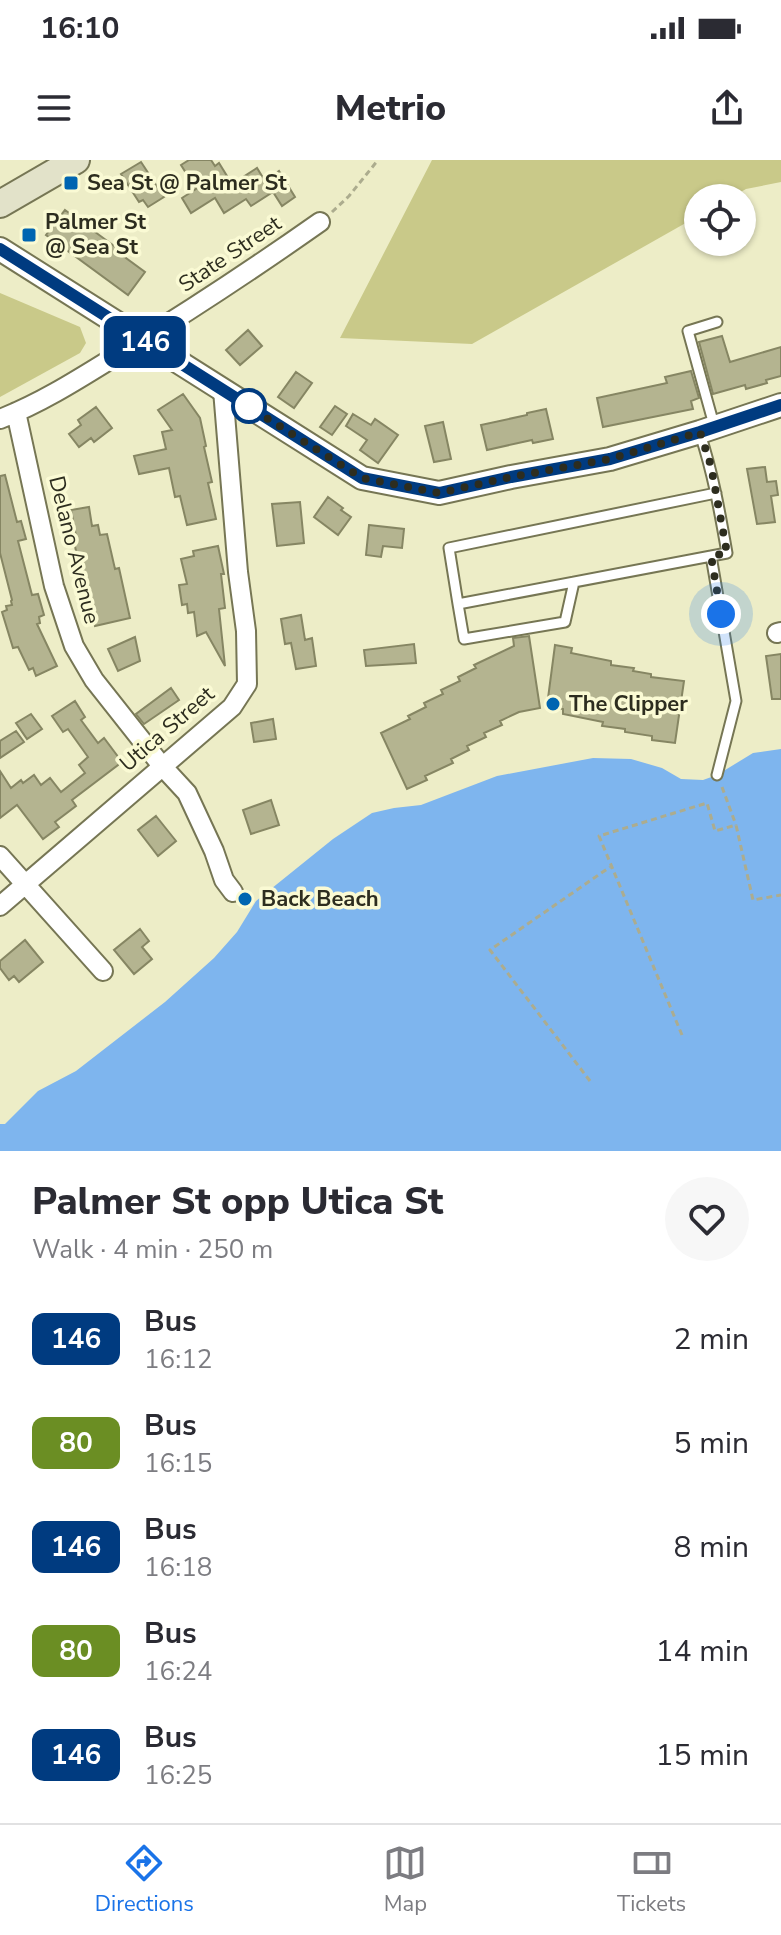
<!DOCTYPE html>
<meta charset="utf-8">
<style>
:root{--surface:#fff;--page:#f7f7f7;--text:#2b2b33;--muted:#7c7c81;--line:#e1e1e2;--accent:#1a73e8}
body{margin:0;font-family:"Nunito Sans",sans-serif;background:var(--page);color:var(--text);height:100vh;display:flex;flex-direction:column;font-size:30px;white-space:nowrap}
*{box-sizing:border-box;margin:0}
p{font-size:26px;color:var(--muted)}
.icon{flex:none;width:44px;height:44px;fill:none;stroke:currentColor;stroke-width:2;stroke-linecap:round;stroke-linejoin:round}
.map{position:relative;height:991px;overflow:hidden}
.panel{display:flex;flex-direction:column;background:var(--surface);flex:1}
.panel>*{flex:none}
.badge{padding:0 16px;border-radius:12px;font-size:28px;line-height:52px}
.buttons{position:absolute;left:684px;top:24px;display:grid;gap:16px}
.buttons a{display:grid;place-items:center;width:72px;height:72px;border-radius:50%;background:var(--surface);box-shadow:0 2px 6px #0004;font-size:40px}
.you{position:absolute;width:40px;height:40px;margin:-20px;border:6px solid #fff;border-radius:50%;background:#1a73e8;box-shadow:0 0 0 12px #1a73e833}
.map>.badge{position:absolute;translate:-50% -50%;box-shadow:0 0 0 4px #fff}
.round{display:grid;place-items:center;flex:none;width:84px;height:84px;border-radius:42px;background:var(--page)}
.headline{display:flex;align-items:center;justify-content:space-between;height:136px;padding:0 32px}
h1{font-size:38px;font-weight:800;line-height:60px}
ul{padding:0;list-style:none}
li{display:flex;align-items:center;gap:24px;height:104px;padding:0 32px}
li div{flex:1}
li b{display:block;font-size:30px}
li em{font-style:normal}
li .badge{min-width:88px;font-weight:700;text-align:center}
.status{display:flex;justify-content:space-between;align-items:center;height:56px;padding:0 40px;background:var(--surface);direction:ltr}
.status svg{height:22px;fill:currentColor}
header{display:flex;justify-content:space-between;align-items:center;height:104px;padding:0 32px;background:var(--surface);font-size:36px;font-weight:800}
.tab-bar{display:flex;justify-content:space-around;align-items:center;height:112px;border-top:2px solid var(--line);background:var(--surface);font-size:22px;color:var(--muted)}
.tab-bar a{display:grid;justify-items:center;gap:4px}
.tab-bar .active{color:var(--accent)}
.map>svg:first-child{display:block}
</style>
<div class="status"><b>16:10</b><svg viewBox="0 0 49 12"><path d="M0 12V9h3v3zM5 12V6h3v6zM10 12V3h3v9zM15 12V0h3v12zM26 1h20v11H26zM47 4h2v5h-2z"/></svg></div>
<header><svg class="icon" aria-label="menu" viewBox="0 0 24 24"><path d="M4 6h16M4 12h16M4 18h16"/></svg>Metrio<svg class="icon" aria-label="share" viewBox="0 0 24 24"><path d="M12 15V3M7 8l5-5 5 5M5 13v7h14v-7"/></svg></header>
<div class="map">
<svg width="781" height="991" viewBox="0 0 781 991">
<rect width="100%" height="100%" fill="#ededc7"/>
<path fill="#c9c989" d="M 432,0 L 781,0 L 781,22 L 746,29 L 730,38 L 698,38 L 698,56 L 472,184 L 340,178 Z
M 0,133 L 80,167 L 86,183 L 80,193 L 0,237 Z"/>
<path fill="#7eb5ee" d="M 781,589 L 781,991 L 0,991 L 0,964 L 5,964 L 38,931 L 76,911 L 165,842 L 214,798 L 237,772 L 256,741 L 333,679 L 372,653 L 394,648 L 421,645 L 497,616 L 593,598 L 631,599 L 662,608 L 681,619 L 703,620 L 717,615 L 753,593 Z"/>
<path fill="#b4b490" stroke="#868663" stroke-width="2" d="M 189,0 L 211,0 L 215,6 L 219,3 L 232,24 L 257,8 L 265,21 L 279,11 L 295,37 L 282,46 L 273,32 L 251,46 L 246,39 L 224,53 L 215,38 L 191,53 L 182,38 L 196,29 L 181,5 Z
M 141,2 L 164,37 L 148,47 L 143,40 L 139,42 L 121,14 Z
M 65,50 L 117,88 L 115,90 L 145,112 L 128,135 L 46,75 Z
M 248,170 L 262,186 L 240,205 L 226,190 Z
M 722,176 L 730,202 L 781,187 L 781,216 L 766,220 L 767,223 L 746,229 L 745,225 L 713,234 L 699,182 Z
M 691,211 L 699,238 L 691,241 L 693,249 L 603,267 L 597,238 L 667,223 L 665,217 Z
M 296,212 L 312,223 L 294,248 L 278,237 Z
M 183,234 L 200,258 L 206,286 L 204,287 L 212,322 L 208,323 L 216,359 L 187,365 L 180,336 L 175,337 L 169,308 L 139,314 L 134,296 L 166,289 L 162,272 L 172,270 L 158,250 Z
M 335,246 L 347,254 L 332,275 L 320,267 Z
M 96,247 L 112,268 L 94,282 L 91,278 L 79,287 L 69,274 L 81,265 L 78,260 Z
M 546,249 L 553,279 L 533,283 L 532,280 L 487,290 L 481,265 L 527,255 L 527,253 Z
M 353,254 L 371,265 L 375,259 L 398,275 L 378,303 L 360,290 L 367,280 L 346,266 Z
M 443,262 L 451,299 L 434,302 L 425,266 Z
M 765,307 L 767,322 L 776,321 L 778,335 L 771,336 L 775,362 L 757,364 L 747,309 Z
M 5,315 L 17,362 L 21,361 L 26,379 L 18,381 L 32,435 L 38,434 L 44,455 L 39,457 L 40,463 L 37,464 L 57,506 L 36,516 L 33,508 L 29,510 L 18,487 L 13,488 L 2,452 L 7,450 L 6,446 L 12,445 L 11,441 L 12,440 L 0,393 L 0,316 Z
M 328,337 L 343,348 L 341,350 L 351,357 L 338,375 L 314,357 Z
M 300,342 L 304,383 L 277,386 L 272,344 Z
M 89,347 L 92,366 L 98,365 L 100,375 L 107,374 L 115,409 L 119,408 L 130,458 L 95,466 L 89,440 L 87,440 L 74,382 L 77,381 L 71,350 Z
M 369,365 L 404,369 L 402,388 L 383,386 L 381,397 L 366,395 Z
M 218,386 L 224,414 L 221,414 L 225,448 L 219,449 L 225,506 L 206,472 L 197,476 L 194,452 L 188,453 L 187,444 L 182,445 L 179,425 L 187,424 L 181,399 L 194,396 L 193,391 Z
M 301,455 L 305,480 L 312,478 L 316,506 L 296,509 L 291,483 L 285,484 L 281,459 Z
M 529,476 L 540,548 L 519,552 L 500,561 L 502,565 L 484,573 L 486,577 L 467,586 L 469,590 L 451,599 L 453,603 L 425,616 L 427,620 L 407,629 L 381,573 L 410,559 L 408,556 L 426,547 L 424,543 L 443,534 L 441,530 L 460,521 L 458,517 L 476,508 L 474,505 L 514,486 L 513,478 Z
M 135,477 L 140,501 L 118,511 L 108,489 Z
M 414,484 L 416,503 L 366,506 L 364,490 Z
M 555,485 L 572,488 L 571,493 L 611,501 L 611,505 L 634,508 L 633,511 L 651,514 L 651,517 L 684,521 L 675,583 L 652,580 L 652,576 L 625,572 L 625,569 L 602,566 L 603,562 L 563,554 L 563,549 L 547,546 Z
M 781,494 L 781,539 L 772,539 L 766,496 Z
M 171,528 L 179,540 L 144,564 L 136,554 Z
M 75,541 L 85,557 L 81,560 L 98,583 L 104,578 L 122,602 L 72,640 L 76,646 L 55,662 L 59,667 L 43,679 L 17,645 L 0,658 L 0,611 L 11,628 L 21,620 L 23,623 L 34,615 L 41,625 L 50,618 L 61,632 L 85,613 L 79,605 L 88,597 L 68,569 L 63,572 L 52,556 Z
M 31,554 L 42,569 L 27,579 L 16,563 Z
M 273,559 L 276,579 L 254,582 L 251,563 Z
M 16,571 L 24,582 L 0,598 L 0,581 Z
M 271,640 L 279,665 L 251,674 L 243,650 Z
M 156,656 L 176,681 L 158,696 L 138,670 Z
M 140,769 L 149,781 L 142,787 L 152,799 L 134,814 L 114,790 Z
M 25,780 L 43,802 L 19,822 L 14,816 L 9,820 L 0,808 L 0,801 Z"/>
<g fill="none" stroke-linecap="round" stroke-linejoin="round">
<g stroke="#767654" stroke-width="13">
<path id="service" d="M 714,265 L 688,171 L 717,162
M 700,274 C 713,313 720,353 727,393 L 458,444 L 449,388 L 716,333
M 711,396 L 736,541 L 717,615
M 458,444 L 464,479 L 565,462 L 574,422"/>
</g>
<g stroke="#767654" stroke-width="22">
<path id="minor" d="M 16,252 L 54,426 L 74,486 L 94,520 L 162,606 L 187,633 L 214,691 L 224,720 L 233,732
M 0,259 C 44,242 85,215 124,191 C 191,150 256,107 320,62
M 777,473 L 781,472
M 0,696 L 103,811
M 0,746 L 232,547 L 247,524 L 246,471 L 238,412 L 223,230"/>
</g>
<g stroke="#767654" stroke-width="26">
<path id="tertiary" d="M 0,89 L 362,318 L 439,333 L 511,317 L 610,299 L 700,272 L 781,245"/>
</g>
<g stroke="#767654" stroke-width="30">
<path id="secondary" d="M 0,44 L 76,0"/>
</g>
<path stroke="#acac8e" stroke-width="3" stroke-dasharray="6 4" stroke-linecap="butt" d="M 332,52 L 349,36 L 378,0
M 722,627 L 736,665
M 682,875 L 599,676 L 707,643 L 715,671 L 736,665 L 753,740 L 781,735
M 590,921 L 490,790 L 610,707"/>
<use href="#service" stroke="#fff" stroke-width="9"/>
<use href="#minor" stroke="#fff" stroke-width="18"/>
<use href="#tertiary" stroke="#fff" stroke-width="22"/>
<use href="#secondary" stroke="#e2e2c9" stroke-width="26"/>
</g>
<g fill="none" stroke-linecap="round" stroke-linejoin="round">
<g stroke="#fff" stroke-width="18">
<path id="line" d="M 0,89 L 362,318 L 439,333 L 511,317 L 610,299 L 700,272 L 781,245"/>
</g>
<use href="#line" stroke="#003b80" stroke-width="12"/>
<path stroke="#2d2d1f" stroke-width="8" stroke-dasharray="0 14.4" d="M 249,246 L 246,245 L 362,318 L 439,333 L 511,317 L 610,299 L 700,272 L 711,306 L 727,393 L 711,396 L 721,454"/>
</g>
<g fill="#0065b1" stroke="#fafad4" stroke-width="3">
<rect x="63" y="15" width="16" height="16" rx="4"/>
<rect x="21" y="67" width="16" height="16" rx="4"/>
<circle cx="553" cy="544" r="8"/>
<circle cx="245" cy="739" r="8"/>
</g>
<circle fill="#fff" stroke="#003b80" stroke-width="4" cx="249" cy="246" r="16"/>
<g text-anchor="middle" dominant-baseline="central" stroke-width="7" stroke-linejoin="round" paint-order="stroke">
<g font-size="22" font-weight="bold" fill="#2d2d1f" stroke="#fafad4" text-anchor="start">
<text x="87" y="23">Sea St @ Palmer St</text>
<text x="45" y="62">Palmer St<tspan x="45" dy="25">@ Sea St</tspan></text>
<text x="569" y="544">The Clipper</text>
<text x="261" y="739">Back Beach</text>
</g>
<g font-size="22" fill="#2d2d1f" stroke="#fafad4">
<text transform="translate(230 94) rotate(-34)">State Street</text>
<text transform="translate(74 390) rotate(76)">Delano Avenue</text>
<text transform="translate(167 569) rotate(-41)">Utica Street</text>
</g>
</g>
</svg>
<div class="buttons">
<a><svg class="icon" aria-label="locate" viewBox="0 0 24 24"><circle cx="12" cy="12" r="6"/><path d="M12 2v4M12 18v4M2 12h4M18 12h4"/></svg></a>
</div>
<div class="you" style="left:721px;top:454px"></div>
<b class="badge" style="left:145px;top:182px;background:#003b80;color:#fff">146</b>
</div>
<section class="panel">
<div class="headline"><div><h1>Palmer St opp Utica St</h1><p>Walk · 4 min · 250 m</p></div><a class="round"><svg class="icon" aria-label="heart" viewBox="0 0 24 24"><path d="M12 20l-8-8c-3-5 5-10 8-4 3-6 11-1 8 4z"/></svg></a></div>
<ul>
<li><span class="badge" style="background:#003b80;color:#fff">146</span><div><b>Bus</b><p>16:12</p></div><em>2 min</em></li>
<li><span class="badge" style="background:#6b8e23;color:#fff">80</span><div><b>Bus</b><p>16:15</p></div><em>5 min</em></li>
<li><span class="badge" style="background:#003b80;color:#fff">146</span><div><b>Bus</b><p>16:18</p></div><em>8 min</em></li>
<li><span class="badge" style="background:#6b8e23;color:#fff">80</span><div><b>Bus</b><p>16:24</p></div><em>14 min</em></li>
<li><span class="badge" style="background:#003b80;color:#fff">146</span><div><b>Bus</b><p>16:25</p></div><em>15 min</em></li>
</ul>
</section>
<nav class="tab-bar">
<a class="active"><svg class="icon" aria-label="directions" viewBox="0 0 24 24"><path d="M12 3l9 9-9 9-9-9zM9 14v-3h6M13 9l2 2-2 2"/></svg>Directions</a>
<a><svg class="icon" aria-label="map" viewBox="0 0 24 24"><path d="M3 6l6-2 6 2 6-2v14l-6 2-6-2-6 2zM9 4v14M15 6v14"/></svg>Map</a>
<a><svg class="icon" aria-label="tickets" viewBox="0 0 24 24"><path d="M3 7h18v10H3zM15 7v10"/></svg>Tickets</a>
</nav>
